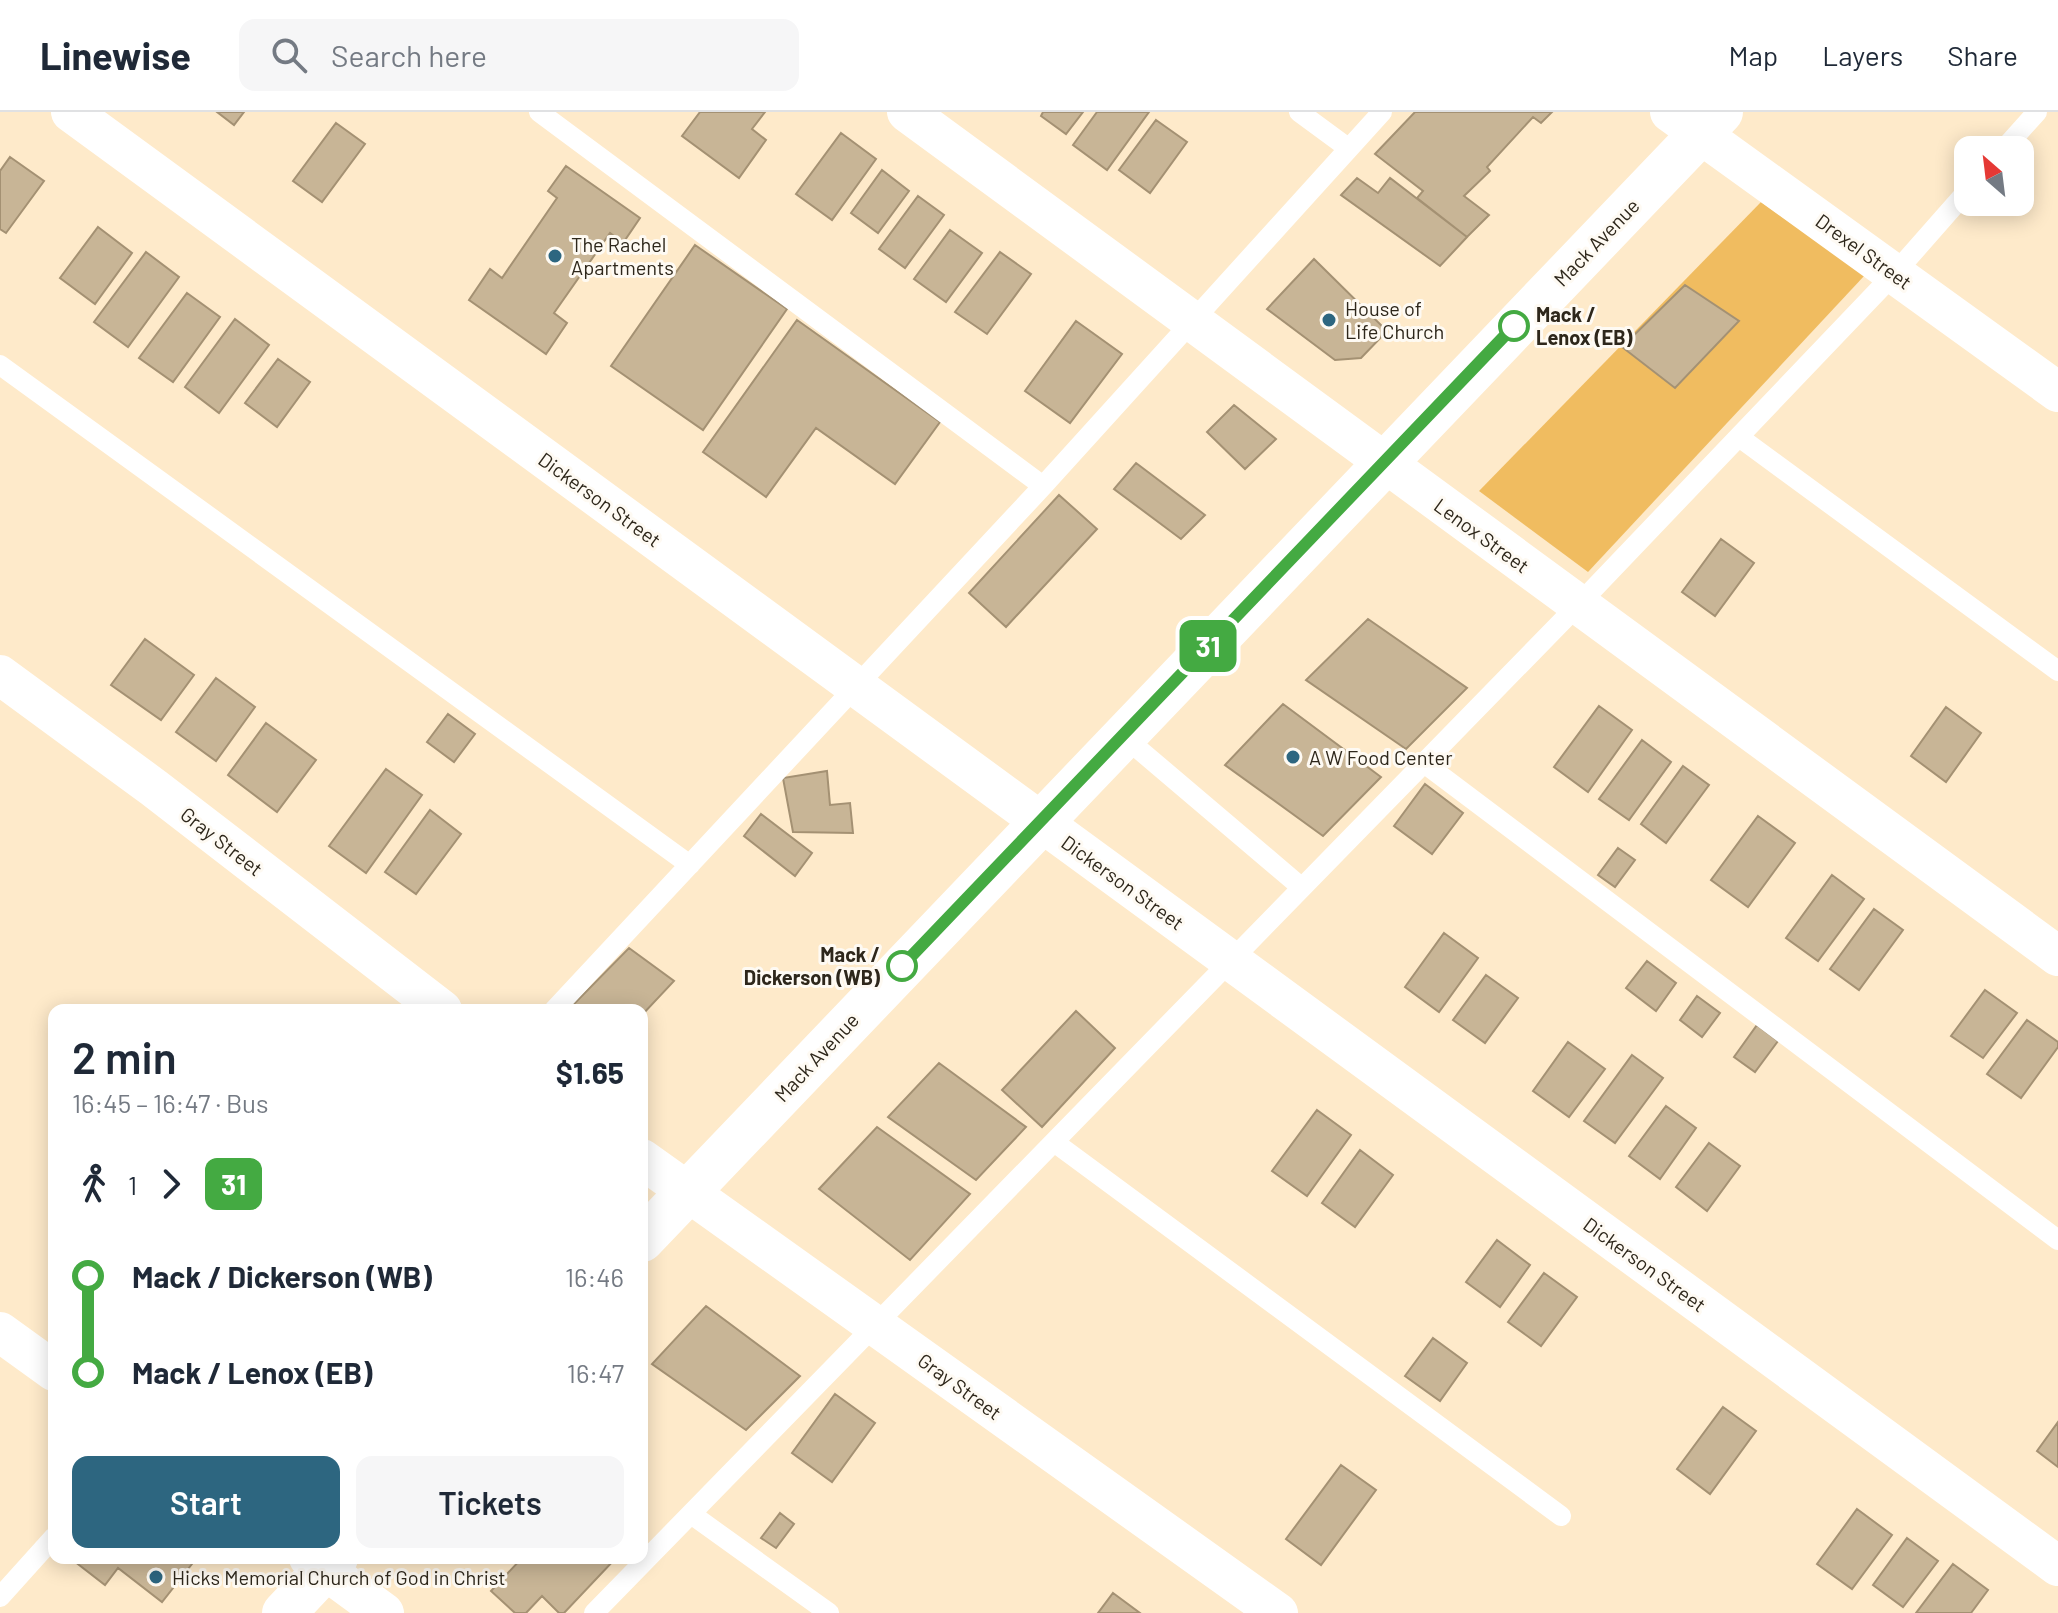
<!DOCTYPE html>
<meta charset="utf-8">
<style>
:root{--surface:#fff;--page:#f6f6f7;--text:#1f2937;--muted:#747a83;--line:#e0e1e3;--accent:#2d6680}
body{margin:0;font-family:Barlow,sans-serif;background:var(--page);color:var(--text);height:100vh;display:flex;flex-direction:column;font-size:30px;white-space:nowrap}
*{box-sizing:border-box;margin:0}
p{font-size:26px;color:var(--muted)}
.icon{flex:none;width:44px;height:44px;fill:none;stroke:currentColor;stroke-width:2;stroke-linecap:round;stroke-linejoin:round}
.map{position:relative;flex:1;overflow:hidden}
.drawer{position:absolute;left:48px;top:892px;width:600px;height:560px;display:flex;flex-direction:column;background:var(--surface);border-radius:16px;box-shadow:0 4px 20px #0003}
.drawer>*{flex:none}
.badge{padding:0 16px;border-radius:12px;font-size:28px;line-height:52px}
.needle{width:52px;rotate:332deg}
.fabs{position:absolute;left:1954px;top:24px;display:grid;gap:16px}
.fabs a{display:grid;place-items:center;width:80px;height:80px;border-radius:16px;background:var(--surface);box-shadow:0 4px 20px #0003;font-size:40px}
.map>.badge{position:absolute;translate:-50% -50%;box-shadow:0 0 0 4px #fff}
.legs{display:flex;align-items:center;gap:12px;height:88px;padding:0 24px;font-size:26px}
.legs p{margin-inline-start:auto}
.overview{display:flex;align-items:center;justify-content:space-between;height:136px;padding:0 24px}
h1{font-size:44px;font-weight:600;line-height:60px}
.action{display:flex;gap:16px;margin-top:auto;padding:16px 24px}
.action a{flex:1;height:92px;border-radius:16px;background:var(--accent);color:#fff;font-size:32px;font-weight:600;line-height:92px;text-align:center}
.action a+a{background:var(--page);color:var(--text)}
ul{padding:0 24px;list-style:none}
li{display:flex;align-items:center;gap:28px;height:96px;font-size:30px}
li i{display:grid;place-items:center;width:12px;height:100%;margin:0 10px;background:currentColor}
li i::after{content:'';width:20px;height:20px;margin:-10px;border:6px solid;border-radius:50%;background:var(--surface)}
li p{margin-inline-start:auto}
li:first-child i{background:linear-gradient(#0000 50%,currentColor 0)}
li:last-child i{background:linear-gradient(currentColor 50%,#0000 0)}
header{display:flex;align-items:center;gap:48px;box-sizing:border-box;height:112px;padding:0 40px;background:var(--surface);border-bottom:2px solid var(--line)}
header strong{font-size:38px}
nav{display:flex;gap:44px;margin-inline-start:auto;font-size:28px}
.search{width:560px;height:72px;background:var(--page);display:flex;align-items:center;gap:20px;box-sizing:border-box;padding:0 28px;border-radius:16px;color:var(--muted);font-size:30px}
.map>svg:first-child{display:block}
</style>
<header>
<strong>Linewise</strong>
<div class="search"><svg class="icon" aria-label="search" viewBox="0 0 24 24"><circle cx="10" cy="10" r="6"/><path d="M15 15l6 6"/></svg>Search here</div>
<nav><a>Map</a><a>Layers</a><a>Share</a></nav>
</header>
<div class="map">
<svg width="2058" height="1501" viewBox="0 0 2058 1501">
<rect width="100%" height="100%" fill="#feeaca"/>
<path fill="#f0bc60" d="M 1761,90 L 1865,163 L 1588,460 L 1479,379 Z"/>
<path fill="#c8b596" stroke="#a49173" stroke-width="2" d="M 217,0 L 244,0 L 234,13 Z
M 700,0 L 765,0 L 752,17 L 766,28 L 739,66 L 682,24 Z
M 1043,0 L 1083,0 L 1066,22 L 1041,4 Z
M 1097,0 L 1149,0 L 1107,58 L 1073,33 Z
M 1415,0 L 1552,0 L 1541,11 L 1533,5 L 1487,55 L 1490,59 L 1464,84 L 1489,103 L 1467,125 L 1417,86 L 1423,79 L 1375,42 Z
M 1156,8 L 1187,30 L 1150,81 L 1119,58 Z
M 336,11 L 365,32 L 322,90 L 293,69 Z
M 841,21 L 876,47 L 832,108 L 796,82 Z
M 10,45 L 44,69 L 6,121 L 0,117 L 0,59 Z
M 566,54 L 640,106 L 623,131 L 610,121 L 554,201 L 567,211 L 546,242 L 469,188 L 490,157 L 502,166 L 557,86 L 548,79 Z
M 882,58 L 909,79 L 878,121 L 851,101 Z
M 1357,66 L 1378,81 L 1390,66 L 1467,125 L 1440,154 L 1341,83 Z
M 918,84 L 944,103 L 905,156 L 879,137 Z
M 98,115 L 132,141 L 95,192 L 60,166 Z
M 950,118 L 982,141 L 946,190 L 914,167 Z
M 695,133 L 787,197 L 703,318 L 611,254 Z
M 146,140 L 179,165 L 128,235 L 94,210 Z
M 1000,140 L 1031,162 L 987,222 L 955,200 Z
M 1314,147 L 1387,219 L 1361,246 L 1335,248 L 1267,197 Z
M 1685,173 L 1739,209 L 1675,276 L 1622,235 Z
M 187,181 L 220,205 L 173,270 L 139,246 Z
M 235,207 L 269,233 L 219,301 L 185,275 Z
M 797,208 L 940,310 L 895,372 L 816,316 L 766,385 L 703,340 Z
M 1076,209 L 1122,242 L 1070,311 L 1025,279 Z
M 278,247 L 310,270 L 277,315 L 245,291 Z
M 1234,293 L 1276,327 L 1245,357 L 1207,320 Z
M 1136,351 L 1205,403 L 1181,427 L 1114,377 Z
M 1059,383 L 1097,417 L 1006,515 L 969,481 Z
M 1721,427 L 1754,451 L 1715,504 L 1682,480 Z
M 1368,507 L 1467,576 L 1406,637 L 1306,568 Z
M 145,527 L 194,563 L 161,608 L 111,573 Z
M 216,566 L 255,595 L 216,649 L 176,620 Z
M 1283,592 L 1381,665 L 1323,724 L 1225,653 Z
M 1599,594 L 1632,618 L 1588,680 L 1554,655 Z
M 1946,595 L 1981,621 L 1946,670 L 1911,644 Z
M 448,602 L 475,622 L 454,650 L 427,630 Z
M 266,611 L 316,648 L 277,700 L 228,663 Z
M 1642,628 L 1671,650 L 1629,708 L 1599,687 Z
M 1683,654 L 1709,673 L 1666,731 L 1641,712 Z
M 386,657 L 422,683 L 366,761 L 329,734 Z
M 827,659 L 830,693 L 850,691 L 853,721 L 793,720 L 783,666 Z
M 1425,672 L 1463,701 L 1432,742 L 1394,714 Z
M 430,698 L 461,722 L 416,782 L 385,760 Z
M 761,702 L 812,741 L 795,764 L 744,724 Z
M 1758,704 L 1795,731 L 1748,795 L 1711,768 Z
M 1618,736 L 1635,748 L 1615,775 L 1598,763 Z
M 1832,763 L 1864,787 L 1818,849 L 1786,826 Z
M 1874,797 L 1903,818 L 1859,878 L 1830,857 Z
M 1444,821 L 1478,846 L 1439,900 L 1405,875 Z
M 629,836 L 674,869 L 642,903 L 642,898 L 568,898 Z
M 1647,849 L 1676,871 L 1656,899 L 1626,876 Z
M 1486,863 L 1518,886 L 1485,931 L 1453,908 Z
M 1985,878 L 2017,901 L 1983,946 L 1951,924 Z
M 1697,884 L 1720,901 L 1702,925 L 1680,908 Z
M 1076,899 L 1115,936 L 1042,1015 L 1002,978 Z
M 2027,908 L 2058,930 L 2058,935 L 2021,986 L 1987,962 Z
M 1757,913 L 1778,929 L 1755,960 L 1734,945 Z
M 1568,930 L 1605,957 L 1569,1005 L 1533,979 Z
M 1632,943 L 1663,966 L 1615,1031 L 1584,1009 Z
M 939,951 L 1026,1015 L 976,1068 L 888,1005 Z
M 1666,994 L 1696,1016 L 1660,1067 L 1629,1044 Z
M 1317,998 L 1351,1023 L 1307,1084 L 1272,1059 Z
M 877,1015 L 970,1082 L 910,1148 L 819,1077 Z
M 1709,1031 L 1740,1054 L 1707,1099 L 1676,1075 Z
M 1360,1038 L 1393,1063 L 1355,1115 L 1322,1091 Z
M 1497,1128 L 1530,1153 L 1500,1195 L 1466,1170 Z
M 1544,1161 L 1577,1185 L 1541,1234 L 1508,1210 Z
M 706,1194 L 800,1264 L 746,1318 L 652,1252 Z
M 1433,1226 L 1467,1251 L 1440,1289 L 1405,1264 Z
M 835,1282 L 875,1311 L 832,1370 L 792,1341 Z
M 1723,1295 L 1756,1319 L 1710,1382 L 1677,1357 Z
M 2058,1310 L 2058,1355 L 2037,1339 Z
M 1341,1353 L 1376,1378 L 1321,1453 L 1286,1427 Z
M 1857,1397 L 1892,1423 L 1852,1477 L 1817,1452 Z
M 780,1401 L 794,1412 L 776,1436 L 761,1426 Z
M 1907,1426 L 1938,1449 L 1903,1495 L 1873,1473 Z
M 76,1446 L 185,1446 L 192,1452 L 162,1490 L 118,1456 L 105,1473 L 74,1449 Z
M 522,1446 L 616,1446 L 564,1501 L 559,1501 L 542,1484 L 526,1501 L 515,1501 L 491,1479 Z
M 1953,1452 L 1988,1478 L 1971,1501 L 1916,1501 Z
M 1113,1481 L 1140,1501 L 1098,1501 Z"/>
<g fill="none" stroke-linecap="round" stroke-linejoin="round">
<path stroke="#fff" stroke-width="20" d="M 539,0 L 1043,374
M 1299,0 L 1348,36
M 2003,38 L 2037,0
M 0,253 L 690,753
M 1739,325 L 2058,559
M 1122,623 L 1301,775
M 1424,651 L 2058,1128
M 554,898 L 1043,374 L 1382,0
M 1054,1030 L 1561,1404
M 691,1402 L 829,1501
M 0,1485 L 54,1425
M 594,1501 L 1579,492 L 1895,161 L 1968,78"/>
<path stroke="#fff" stroke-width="40" d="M 71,0 L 2058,1454
M 907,0 L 2058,844
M 1670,0 L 2058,280
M 0,563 L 154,676 L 442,898
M 642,1047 L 1278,1501
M 0,1220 L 54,1259
M 309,1446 L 384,1501"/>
<path stroke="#fff" stroke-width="44" d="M 642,1128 L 1721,0
M 284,1501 L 336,1446"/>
</g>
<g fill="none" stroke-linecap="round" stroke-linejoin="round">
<g stroke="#fff" stroke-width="18">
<path id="line-1" d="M 902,854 L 1514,214"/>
</g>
<use href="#line-1" stroke="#44aa42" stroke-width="12"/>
</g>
<g fill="#2d6680" stroke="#fefaf3" stroke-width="3">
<circle cx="555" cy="144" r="8"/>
<circle cx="1329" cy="208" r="8"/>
<circle cx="1293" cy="645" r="8"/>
<circle cx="156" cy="1465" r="8"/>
</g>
<g fill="#fff" stroke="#44aa42" stroke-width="4">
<circle cx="1514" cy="214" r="14"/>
<circle cx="902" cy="854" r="14"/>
</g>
<g text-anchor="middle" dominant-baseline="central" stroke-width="6" stroke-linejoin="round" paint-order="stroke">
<g font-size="20" fill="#2e271b" stroke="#fefaf3">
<text transform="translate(1596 130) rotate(-46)">Mack Avenue</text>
<text transform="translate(1864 139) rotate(36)">Drexel Street</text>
<text transform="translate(600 387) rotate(36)">Dickerson Street</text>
<text transform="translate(1482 423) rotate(36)">Lenox Street</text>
<text transform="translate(222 729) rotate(38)">Gray Street</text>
<text transform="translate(1123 770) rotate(36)">Dickerson Street</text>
<text transform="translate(816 945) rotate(-47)">Mack Avenue</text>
<text transform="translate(1645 1152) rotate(36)">Dickerson Street</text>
<text transform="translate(960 1274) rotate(36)">Gray Street</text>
</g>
<g font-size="20" fill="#2e271b" stroke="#fefaf3" text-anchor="start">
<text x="571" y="132">The Rachel<tspan x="571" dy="23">Apartments</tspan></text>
<text x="1345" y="196">House of<tspan x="1345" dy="23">Life Church</tspan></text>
<text x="1309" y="645">A W Food Center</text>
<text x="172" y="1465">Hicks Memorial Church of God in Christ</text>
</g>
<g font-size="20" font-weight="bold" fill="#2e271b" stroke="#fefaf3" text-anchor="start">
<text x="1536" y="202">Mack /<tspan x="1536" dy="23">Lenox (EB)</tspan></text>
<text x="880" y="842" text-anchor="end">Mack /<tspan x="880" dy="23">Dickerson (WB)</tspan></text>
</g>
</g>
</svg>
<div class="fabs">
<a><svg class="needle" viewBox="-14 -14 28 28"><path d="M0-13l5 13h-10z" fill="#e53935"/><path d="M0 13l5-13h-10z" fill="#747a83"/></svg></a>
</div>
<b class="badge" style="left:1208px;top:534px;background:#44aa42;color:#fff">31</b>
<section class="drawer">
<div class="overview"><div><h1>2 min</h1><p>16:45 – 16:47 · Bus</p></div><b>$1.65</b></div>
<div class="legs"><svg class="icon" aria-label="walk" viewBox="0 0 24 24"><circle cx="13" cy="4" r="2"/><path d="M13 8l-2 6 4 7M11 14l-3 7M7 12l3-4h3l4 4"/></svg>1<svg class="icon" aria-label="forward" viewBox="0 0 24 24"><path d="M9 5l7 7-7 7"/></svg><b class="badge" style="background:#44aa42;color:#fff">31</b></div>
<ul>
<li><i style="color:#44aa42"></i><b>Mack / Dickerson (WB)</b><p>16:46</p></li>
<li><i style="color:#44aa42"></i><b>Mack / Lenox (EB)</b><p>16:47</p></li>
</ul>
<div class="action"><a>Start</a><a>Tickets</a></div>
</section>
</div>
